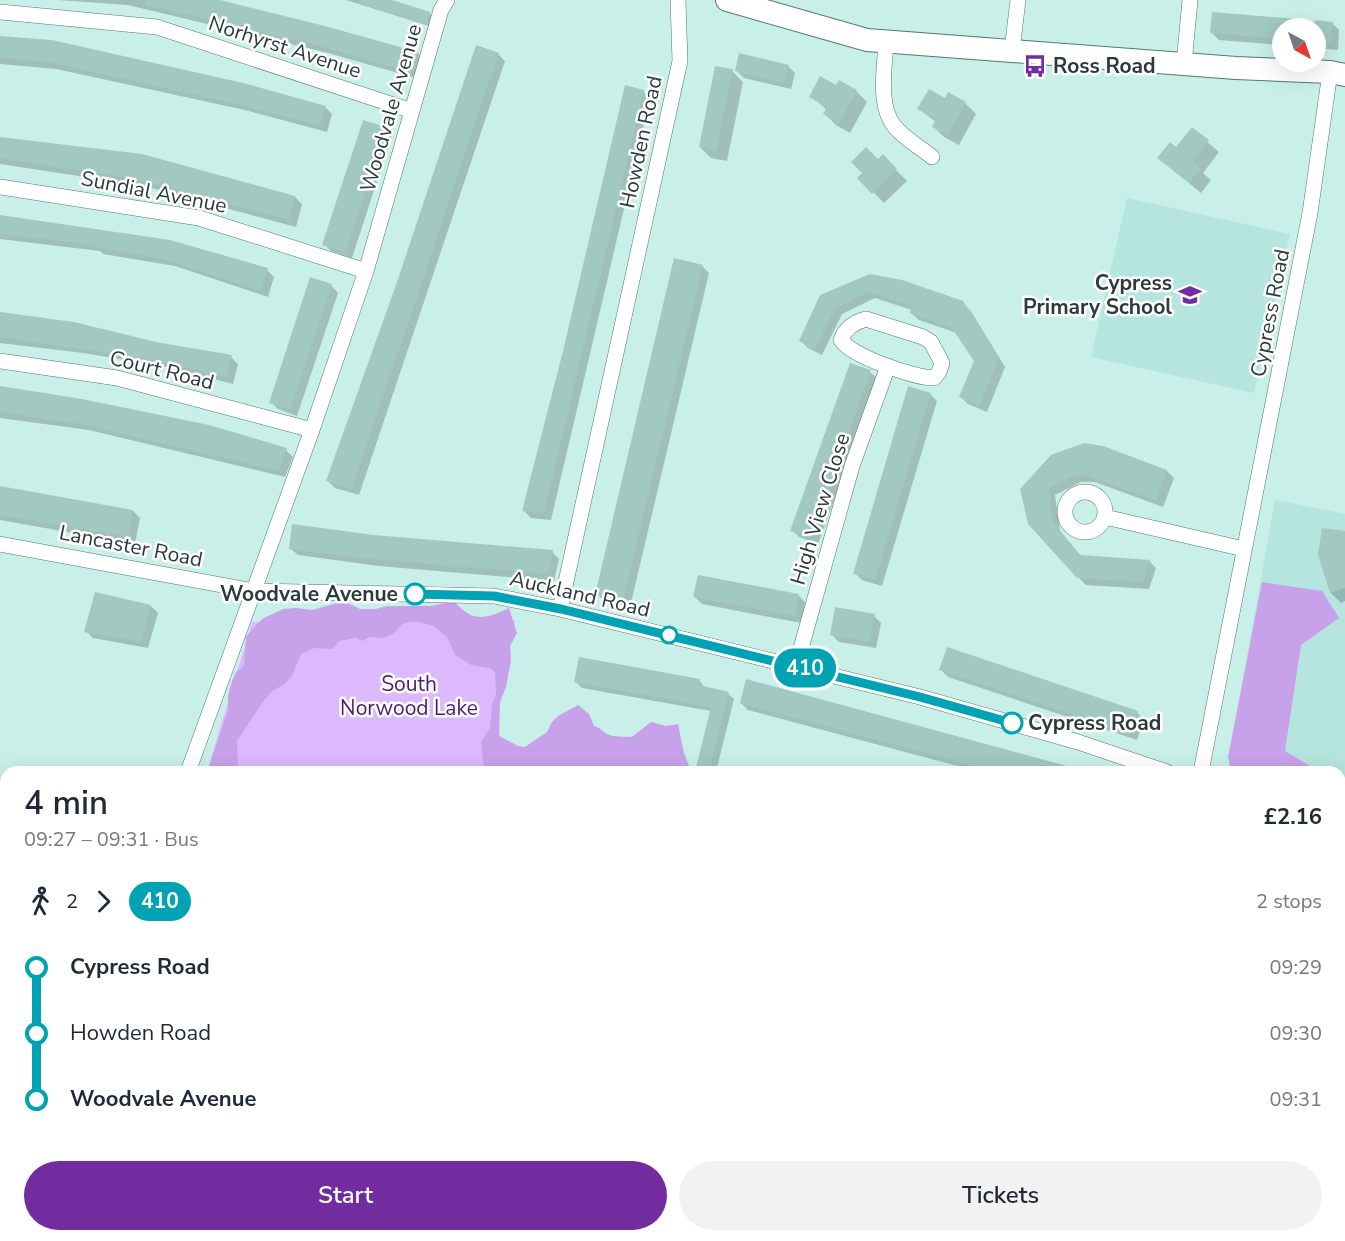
<!DOCTYPE html>
<meta charset="utf-8">
<style>
:root{--surface:#fff;--page:#f2f2f3;--text:#1f2937;--muted:#747a83;--accent:#722ca0}
body{margin:0;font-family:"Nunito Sans",sans-serif;background:var(--page);color:var(--text);height:100vh;display:flex;flex-direction:column;font-size:22px;white-space:nowrap}
*{box-sizing:border-box;margin:0}
p{font-size:20px;color:var(--muted)}
.icon{flex:none;width:33px;height:33px;fill:none;stroke:currentColor;stroke-width:2;stroke-linecap:round;stroke-linejoin:round}
.map{position:relative;flex:1;overflow:hidden}
.panel{position:absolute;left:0px;top:766px;width:1346px;height:476px;display:flex;flex-direction:column;background:var(--surface);border-radius:18px 18px 0 0;box-shadow:0 6px 24px #0002}
.panel>*{flex:none}
.badge{padding:0 12px;border-radius:20px;font-size:21px;line-height:39px}
.needle{width:39px;rotate:140deg}
.fabs{position:absolute;left:1272px;top:18px;display:grid;gap:12px}
.fabs a{display:grid;place-items:center;width:54px;height:54px;border-radius:50%;background:var(--surface);box-shadow:0 6px 24px #0002;font-size:30px}
.map>.badge{position:absolute;translate:-50% -50%;box-shadow:0 0 0 3px #fff}
.legs{display:flex;align-items:center;gap:9px;height:66px;padding:0 24px;font-size:20px}
.legs p{margin-inline-start:auto}
.overview{display:flex;align-items:center;justify-content:space-between;height:102px;padding:0 24px}
h1{font-size:33px;font-weight:600;line-height:45px}
.primary-button{display:flex;gap:12px;margin-top:auto;padding:12px 24px}
.primary-button a{flex:1;height:69px;border-radius:36px;background:var(--accent);color:#fff;font-size:24px;font-weight:600;line-height:69px;text-align:center}
.primary-button a+a{background:var(--page);color:var(--text)}
ul{padding:0 24px;list-style:none}
li{display:flex;align-items:center;gap:21px;height:66px;font-size:22px}
li i{display:grid;place-items:center;width:9px;height:100%;margin:0 8px;background:currentColor}
li i::after{content:'';width:15px;height:15px;margin:-8px;border:4px solid;border-radius:50%;background:var(--surface)}
li p{margin-inline-start:auto}
li:first-child i{background:linear-gradient(#0000 50%,currentColor 0)}
li:last-child i{background:linear-gradient(currentColor 50%,#0000 0)}
.map>svg:first-child{display:block}
</style>
<div class="map">
<svg width="1345" height="1241" viewBox="0 0 1345 1241">
<rect width="100%" height="100%" fill="#c8efe8"/>
<path fill="#b5e5de" d="M 1127,198 L 1290,234 L 1254,393 L 1091,357 Z
M 1275,500 L 1345,514 L 1345,854 L 1340,850 L 1340,772 L 1232,772 L 1229,766 L 1229,757 Z"/>
<path fill="#dcb8fd" d="M 437,618 L 515,620 L 489,757 L 567,772 L 207,772 L 252,622 Z
M 1340,1075 L 1345,1080 L 1345,1241 L 19,1241 L 20,1236 L 1340,1236 Z"/>
<path fill="#c8a1eb" d="M 1262,582 L 1322,591 L 1339,618 L 1301,645 L 1285,751 L 1320,772 L 1232,772 L 1228,757 Z
M 344,601 L 360,609 L 375,609 L 387,606 L 431,606 L 454,601 C 472,623 486,619 509,608 L 517,633 L 510,646 L 511,660 L 506,687 L 500,702 L 499,736 L 518,746 L 525,747 L 547,732 L 552,722 L 558,716 L 578,705 L 589,714 L 594,726 C 601,728 602,731 607,734 C 615,738 624,736 632,737 L 651,722 L 666,726 L 678,724 L 684,753 L 691,771 L 495,772 L 484,768 L 481,742 L 490,728 L 492,704 L 496,695 L 495,672 L 490,668 L 471,665 L 455,655 L 447,637 L 442,633 L 434,626 L 420,622 L 411,622 L 402,624 L 394,633 L 383,638 L 370,637 L 362,641 L 356,638 L 339,641 L 333,649 L 314,648 L 301,654 L 292,676 L 285,684 L 272,691 L 262,703 L 237,741 L 238,769 L 242,771 L 250,767 L 255,772 L 265,772 L 207,772 L 228,710 L 228,696 L 232,681 L 236,672 L 244,666 L 246,637 L 262,619 L 283,609 L 296,608 L 312,610 Z
M 1340,1075 L 1345,1080 L 1345,1241 L 927,1241 L 939,1236 L 1340,1236 Z
M 373,1236 L 447,1236 L 469,1241 L 372,1241 Z"/>
<path fill="#12a497" d="M 55,1236 L 372,1236 L 371,1241 L 54,1241 Z"/>
<path fill="#0003" d="M 57,0 L 214,0 L 325,27 L 418,53 L 425,61 L 419,79 L 328,53 L 128,5 Z
M 346,0 L 387,0 L 429,13 L 432,16 L 429,26 Z
M 1214,13 L 1332,23 L 1339,30 L 1338,50 L 1316,48 L 1316,28 L 1282,28 L 1282,45 L 1219,40 L 1212,33 Z
M 0,37 L 325,107 L 332,114 L 327,132 L 245,110 L 56,69 L 0,64 Z
M 498,54 L 505,61 L 359,495 L 335,488 L 328,481 Z
M 788,66 L 795,73 L 791,89 L 744,78 L 737,71 Z
M 732,71 L 743,82 L 727,161 L 711,158 L 700,147 Z
M 837,87 L 856,91 L 867,102 L 850,133 L 836,125 L 825,114 L 827,110 L 811,96 Z
M 643,91 L 650,98 L 551,520 L 531,518 L 524,511 Z
M 946,100 L 965,103 L 976,114 L 959,145 L 944,137 L 933,126 L 936,122 L 919,109 Z
M 385,128 L 392,135 L 352,258 L 331,251 L 324,244 Z
M 1192,129 L 1219,152 L 1203,173 L 1211,180 L 1201,193 L 1159,158 L 1176,149 Z
M 0,139 L 295,197 L 302,204 L 296,227 L 144,186 L 0,164 Z
M 883,157 L 907,181 L 884,203 L 859,178 Z
M 0,216 L 267,270 L 274,277 L 268,297 L 175,266 L 103,254 L 100,251 L 0,239 Z
M 702,266 L 709,273 L 630,607 L 604,601 L 597,594 Z
M 870,275 L 962,303 L 970,310 L 1005,367 L 987,412 L 968,404 L 961,397 L 975,361 L 957,333 L 919,320 L 911,313 L 912,310 L 875,298 L 842,314 L 822,355 L 808,348 L 801,341 L 821,296 Z
M 331,285 L 338,293 L 297,416 L 278,409 L 271,402 Z
M 0,314 L 231,357 L 238,364 L 233,384 L 162,366 L 83,353 L 0,343 Z
M 851,365 L 870,372 L 878,379 L 818,544 L 799,537 L 792,530 Z
M 0,388 L 286,450 L 293,457 L 285,477 L 89,430 L 0,418 Z
M 930,394 L 937,401 L 882,586 L 862,580 L 855,573 Z
M 1103,447 L 1167,471 L 1174,478 L 1163,507 L 1095,482 L 1081,482 L 1055,495 L 1060,531 L 1081,556 L 1149,561 L 1156,568 L 1149,589 L 1086,585 L 1078,577 L 1022,489 Z
M 0,489 L 133,511 L 140,518 L 135,544 L 0,520 Z
M 1345,533 L 1345,601 L 1341,603 L 1331,593 Z
M 373,536 L 552,552 L 559,559 L 554,581 L 379,566 L 298,555 L 290,548 Z
M 96,594 L 151,606 L 158,613 L 148,648 L 93,638 L 86,631 Z
M 798,595 L 805,602 L 801,623 L 702,604 L 695,597 Z
M 874,616 L 881,623 L 876,648 L 839,642 L 832,635 Z
M 941,670 L 1137,712 L 1144,720 L 1137,740 L 948,677 Z
M 699,680 L 705,688 L 728,694 L 734,699 L 716,772 L 697,772 L 711,711 L 582,688 L 576,682 Z
M 747,680 L 1087,772 L 980,772 L 748,710 L 741,703 Z
M 1340,934 L 1345,938 L 1345,977 L 1340,971 Z"/>
<g fill="none" stroke-linecap="round" stroke-linejoin="round">
<path stroke="#12a497" stroke-width="4.5" d="M 1271,1236 L 1282,1241"/>
</g>
<path fill="#a2c8c2" d="M 146,0 L 220,0 L 325,26 L 418,52 L 412,73 L 320,46 L 145,5 Z
M 359,0 L 392,0 L 430,12 L 426,24 L 358,3 Z
M 1212,12 L 1308,20 L 1308,28 L 1282,28 L 1282,39 L 1210,33 Z
M 1316,20 L 1333,22 L 1331,43 L 1316,42 Z
M 0,36 L 52,40 L 243,83 L 326,106 L 320,126 L 237,104 L 48,62 L 0,58 Z
M 476,45 L 499,53 L 352,489 L 326,481 L 397,282 Z
M 739,53 L 789,65 L 784,83 L 735,71 Z
M 715,66 L 733,69 L 716,151 L 699,147 Z
M 820,76 L 836,85 L 839,80 L 857,90 L 839,123 L 823,114 L 827,107 L 809,97 Z
M 625,85 L 644,90 L 544,513 L 522,511 L 563,351 Z
M 929,89 L 945,98 L 948,92 L 966,102 L 948,135 L 932,127 L 936,119 L 917,109 Z
M 363,120 L 386,127 L 345,252 L 322,245 Z
M 1192,127 L 1209,140 L 1193,162 L 1201,169 L 1189,183 L 1157,158 L 1170,142 L 1176,147 Z
M 0,137 L 142,154 L 295,196 L 289,220 L 135,179 L 0,158 Z
M 866,147 L 878,159 L 883,154 L 897,169 L 872,194 L 857,178 L 862,173 L 851,162 Z
M 0,215 L 170,240 L 268,268 L 261,291 L 167,260 L 95,247 L 94,245 L 0,234 Z
M 674,258 L 703,265 L 623,601 L 595,595 Z
M 870,274 L 902,280 L 963,301 L 999,359 L 979,406 L 959,397 L 974,361 L 952,328 L 910,313 L 912,306 L 867,292 L 835,308 L 815,349 L 799,341 L 820,295 Z
M 310,277 L 332,284 L 290,410 L 269,403 Z
M 0,312 L 74,322 L 156,342 L 232,355 L 226,377 L 154,360 L 0,337 Z
M 850,363 L 871,370 L 811,538 L 790,531 Z
M 0,386 L 82,399 L 209,425 L 287,448 L 278,471 L 81,424 L 0,412 Z
M 908,386 L 931,393 L 875,580 L 853,574 Z
M 1084,443 L 1103,446 L 1167,470 L 1156,501 L 1086,475 L 1073,476 L 1049,488 L 1053,523 L 1080,555 L 1150,560 L 1142,582 L 1077,578 L 1028,524 L 1020,489 L 1051,455 Z
M 0,486 L 133,510 L 128,537 L 0,515 Z
M 292,524 L 374,535 L 553,550 L 548,574 L 370,559 L 289,549 Z
M 1322,528 L 1345,531 L 1345,588 L 1330,593 L 1318,555 Z
M 698,575 L 799,594 L 795,616 L 693,597 Z
M 95,592 L 151,605 L 141,642 L 84,632 Z
M 835,607 L 875,614 L 870,642 L 830,635 Z
M 947,647 L 1138,711 L 1130,734 L 939,670 Z
M 579,657 L 700,679 L 699,685 L 729,692 L 709,772 L 695,772 L 711,707 L 574,682 Z
M 746,679 L 1078,769 L 1078,772 L 996,772 L 740,703 Z"/>
<g fill="none" stroke-linecap="round" stroke-linejoin="round">
<g stroke="#547873" stroke-width="16">
<path id="minor" d="M 0,12 L 157,27 L 412,111
M 886,41 C 885,67 877,106 895,127 C 905,139 920,147 932,157
M 1012,50 L 1018,0
M 1184,64 L 1190,0
M 0,187 L 199,218 L 366,271
M 866,319 L 923,337 L 931,342 L 942,363 L 939,372 L 934,378 C 915,378 851,356 841,340 C 845,328 855,322 866,319 Z
M 0,361 L 117,378 L 312,430
M1065 512a20 20 0 1 1 40 0a20 20 0 1 1-40 0Z
M 1105,517 L 1244,549
M 0,544 L 254,591 L 494,596 L 560,609 L 920,697 L 1078,742 L 1167,772
M 560,609 L 680,61 L 678,0
M 796,666 L 852,466 L 888,366
M 188,772 L 312,430 L 366,271 L 441,10 L 447,0
M 1201,772 L 1310,213 L 1330,72
M 0,864 L 6,864
M 1340,877 L 1345,882"/>
</g>
<g stroke="#547873" stroke-width="24">
<path id="primary" d="M 727,0 L 867,40 L 1236,68 L 1330,72 L 1345,75"/>
</g>
<use href="#minor" stroke="#fff" stroke-width="15"/>
<use href="#primary" stroke="#fff" stroke-width="22"/>
</g>
<g fill="none" stroke-linecap="round" stroke-linejoin="round">
<g stroke="#fff" stroke-width="14">
<path id="line-1" d="M 415,594 L 494,596 L 561,609 L 920,697 L 1012,723"/>
</g>
<use href="#line-1" stroke="#00a3b4" stroke-width="9"/>
</g>
<defs>
<g id="bus-bare" transform="scale(1.8)"><path d="M-5-6H5V4H4V6H2V4H-2V6H-4V4H-5ZM-3.5-4V0h7V-4ZM-3.5 1.2v1.5H-2V1.2ZM2 1.2v1.5H3.5V1.2Z" fill="#722ca0" stroke="#fff" stroke-width="2.5" paint-order="stroke"/></g>
<g id="school-bare" transform="scale(1.8)"><path d="M0-5L7-2L0 1L-7-2ZM-4 1L0 2.5L4 1V4Q0 6-4 4Z" fill="#722ca0" stroke="#fff" stroke-width="2.5" paint-order="stroke"/></g>
</defs>
<g fill-rule="evenodd">
<use href="#bus-bare" x="1035" y="66"/>
<use href="#school-bare" x="1190" y="295"/>
</g>
<g fill="#fff" stroke="#00a3b4" stroke-width="3">
<circle cx="415" cy="594" r="10"/>
<circle cx="669" cy="635" r="8"/>
<circle cx="1012" cy="723" r="10"/>
</g>
<g text-anchor="middle" dominant-baseline="central" stroke-width="5" stroke-linejoin="round" paint-order="stroke">
<g font-size="21" fill="#2b3b38" stroke="#fff">
<text transform="translate(285 47) rotate(18)">Norhyrst Avenue</text>
<text transform="translate(391 108) rotate(-74)">Woodvale Avenue</text>
<text transform="translate(641 142) rotate(-78)">Howden Road</text>
<text transform="translate(154 192) rotate(11)">Sundial Avenue</text>
<text transform="translate(1270 313) rotate(-79)">Cypress Road</text>
<text transform="translate(162 370) rotate(14)">Court Road</text>
<text transform="translate(820 509) rotate(-73)">High View Close</text>
<text transform="translate(131 546) rotate(11)">Lancaster Road</text>
<text transform="translate(580 594) rotate(13)">Auckland Road</text>
</g>
<g font-size="21" font-weight="bold" fill="#2b3b38" stroke="#fff" text-anchor="start">
<text x="1053" y="66">Ross Road</text>
<text x="1172" y="283" text-anchor="end">Cypress<tspan x="1172" dy="24">Primary School</tspan></text>
</g>
<g font-size="21" font-weight="bold" fill="#2b3b38" stroke="#fff" text-anchor="end">
<text x="398" y="594">Woodvale Avenue</text>
<text x="1028" y="723" text-anchor="start">Cypress Road</text>
</g>
<g font-size="21" fill="#4f1b71" stroke="#fff">
<text x="409" y="684">South<tspan x="409" dy="24">Norwood Lake</tspan></text>
</g>
</g>
</svg>
<div class="fabs">
<a><svg class="needle" viewBox="-14 -14 28 28"><path d="M0-13l5 13h-10z" fill="#e53935"/><path d="M0 13l5-13h-10z" fill="#747a83"/></svg></a>
</div>
<b class="badge" style="left:805px;top:668px;background:#00a3b4;color:#fff">410</b>
<section class="panel">
<div class="overview"><div><h1>4 min</h1><p>09:27 – 09:31 · Bus</p></div><b>£2.16</b></div>
<div class="legs"><svg class="icon" aria-label="walk" viewBox="0 0 24 24"><circle cx="13" cy="4" r="2"/><path d="M13 8l-2 6 4 7M11 14l-3 7M7 12l3-4h3l4 4"/></svg>2<svg class="icon" aria-label="forward" viewBox="0 0 24 24"><path d="M9 5l7 7-7 7"/></svg><b class="badge" style="background:#00a3b4;color:#fff">410</b><p>2 stops</p></div>
<ul>
<li><i style="color:#00a3b4"></i><b>Cypress Road</b><p>09:29</p></li>
<li><i style="color:#00a3b4"></i><span>Howden Road</span><p>09:30</p></li>
<li><i style="color:#00a3b4"></i><b>Woodvale Avenue</b><p>09:31</p></li>
</ul>
<div class="primary-button"><a>Start</a><a>Tickets</a></div>
</section>
</div>
